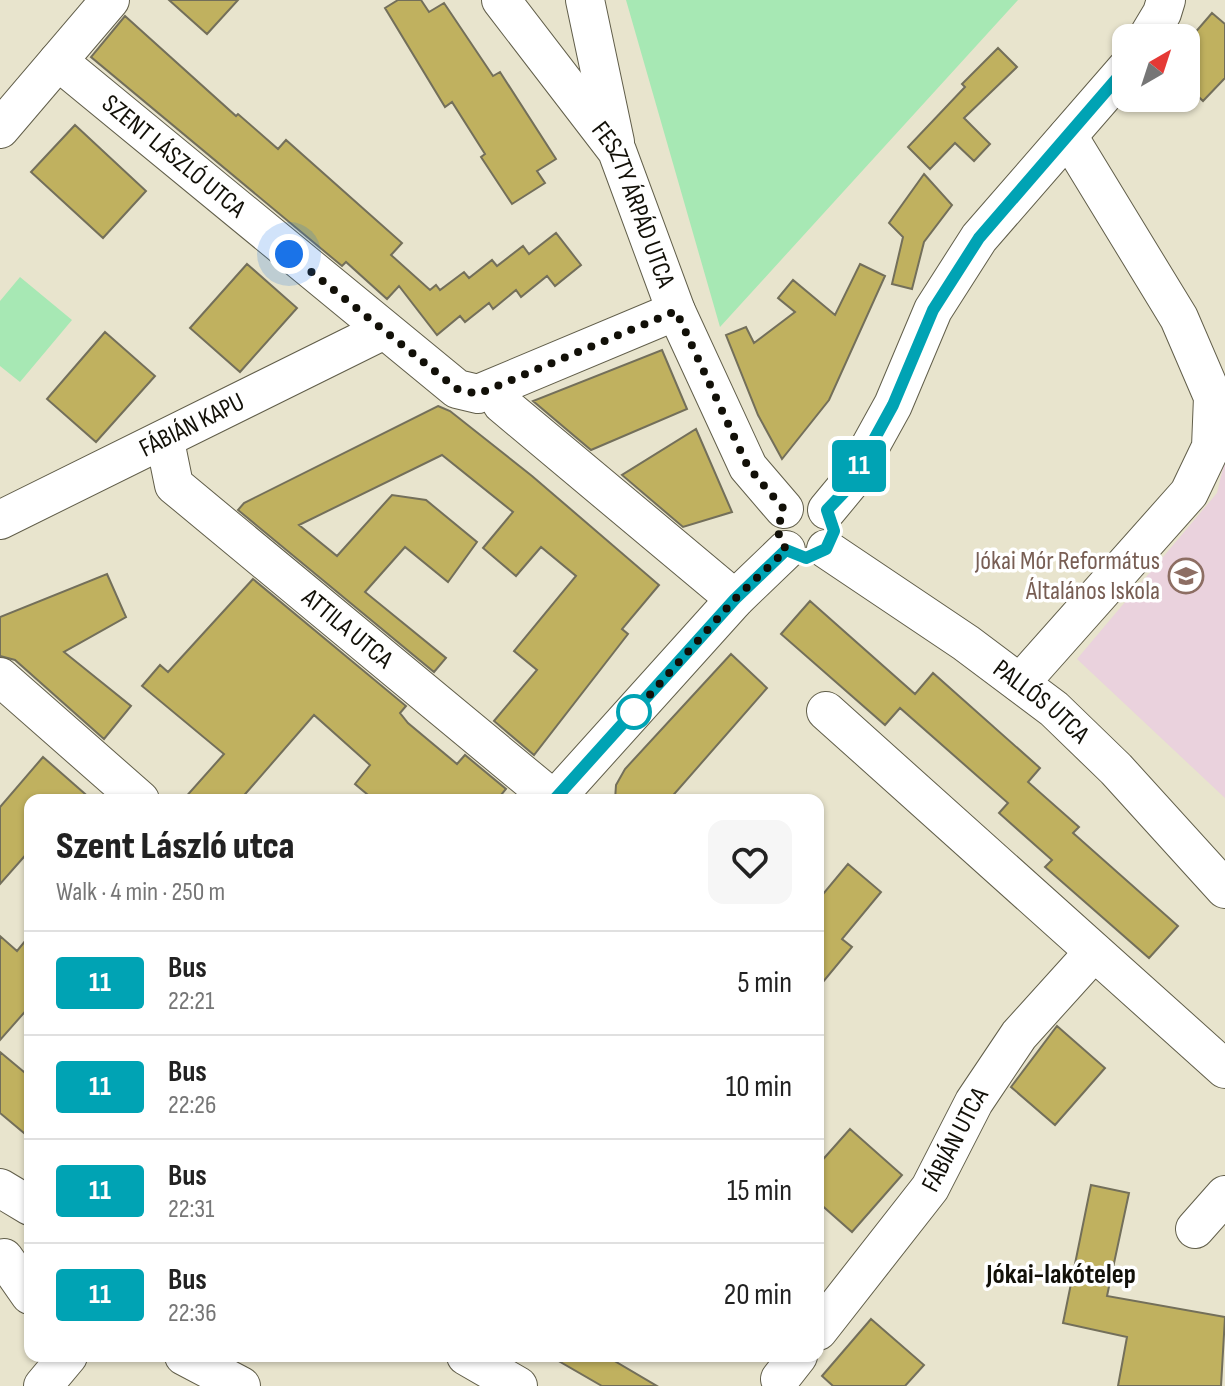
<!DOCTYPE html>
<meta charset="utf-8">
<style>
:root{--surface:#fff;--page:#f6f6f6;--text:#222;--muted:#767676;--line:#e0e0e0}
body{margin:0;font-family:"Sofia Sans Condensed",sans-serif;background:var(--page);color:var(--text);height:100vh;display:flex;flex-direction:column;font-size:30px;white-space:nowrap}
*{box-sizing:border-box;margin:0}
p{font-size:26px;color:var(--muted)}
.icon{flex:none;width:44px;height:44px;fill:none;stroke:currentColor;stroke-width:2;stroke-linecap:round;stroke-linejoin:round}
.map{position:relative;flex:1;overflow:hidden}
.side{position:absolute;left:24px;top:794px;width:800px;height:568px;display:flex;flex-direction:column;background:var(--surface);border-radius:16px;box-shadow:0 2px 6px #0004}
.side>*{flex:none}
.badge{padding:0 16px;border-radius:6px;font-size:28px;line-height:52px}
.needle{width:52px;rotate:39deg}
.buttons{position:absolute;left:1112px;top:24px;display:grid;gap:16px}
.buttons a{display:grid;place-items:center;width:88px;height:88px;border-radius:16px;background:var(--surface);box-shadow:0 2px 6px #0004;font-size:40px}
.you{position:absolute;width:40px;height:40px;margin:-20px;border:6px solid #fff;border-radius:50%;background:#1a73e8;box-shadow:0 0 0 12px #1a73e833}
.map>.badge{position:absolute;translate:-50% -50%;box-shadow:0 0 0 4px #fff}
.round{display:grid;place-items:center;flex:none;width:84px;height:84px;border-radius:16px;background:var(--page)}
.headline{display:flex;align-items:center;justify-content:space-between;height:136px;padding:0 32px}
h1{font-size:38px;font-weight:800;line-height:60px}
ul{padding:0;list-style:none}
li{display:flex;align-items:center;gap:24px;height:104px;padding:0 32px;border-top:2px solid var(--line)}
li div{flex:1}
li b{display:block;font-size:30px}
li em{font-style:normal}
li .badge{min-width:88px;font-weight:700;text-align:center}
.map>svg:first-child{display:block}
</style>
<div class="map">
<svg width="1225" height="1386" viewBox="0 0 1225 1386">
<rect width="100%" height="100%" fill="#e8e4cd"/>
<path fill="#ead2dd" d="M 1225,460 L 1225,798 L 1077,659 L 1217,493 Z"/>
<path fill="#a7e8b4" d="M 626,0 L 1018,0 L 720,327 Z
M 20,277 L 72,320 L 20,382 L 0,366 L 0,301 Z"/>
<path fill="#c0b15f" stroke="#736f5a" stroke-width="2" d="M 169,0 L 238,0 L 207,34 Z
M 398,0 L 421,0 L 429,12 L 444,3 L 493,76 L 500,72 L 556,159 L 537,171 L 545,183 L 512,204 L 481,157 L 485,154 L 452,102 L 445,107 L 385,8 Z
M 1212,13 L 1225,24 L 1225,78 L 1203,101 L 1186,85 L 1186,43 Z
M 125,16 L 236,116 L 238,114 L 278,149 L 286,140 L 402,243 L 391,255 L 430,290 L 436,285 L 440,290 L 464,272 L 469,278 L 492,260 L 497,266 L 523,246 L 529,254 L 556,233 L 581,265 L 555,286 L 547,276 L 521,297 L 516,290 L 493,309 L 489,303 L 465,322 L 460,316 L 437,335 L 399,286 L 387,299 L 346,262 L 342,266 L 91,57 Z
M 998,48 L 1017,67 L 964,118 L 990,144 L 974,161 L 955,143 L 930,169 L 908,147 L 965,87 L 962,84 Z
M 75,125 L 146,191 L 103,238 L 31,172 Z
M 924,174 L 952,205 L 924,242 L 912,289 L 892,284 L 903,237 L 889,223 Z
M 247,264 L 297,308 L 240,372 L 190,328 Z
M 860,264 L 885,276 L 829,400 L 782,459 L 758,415 L 726,335 L 746,327 L 754,343 L 795,312 L 778,298 L 793,280 L 835,315 Z
M 105,332 L 155,376 L 96,442 L 47,399 Z
M 662,350 L 687,409 L 591,450 L 533,401 Z
M 438,406 L 450,411 L 532,476 L 659,585 L 622,629 L 628,634 L 534,755 L 494,721 L 537,670 L 514,651 L 576,576 L 541,547 L 516,576 L 483,548 L 513,512 L 442,455 L 299,525 L 337,556 L 392,495 L 426,500 L 477,542 L 448,582 L 405,547 L 365,592 L 446,658 L 434,672 L 238,510 L 244,503 Z
M 696,429 L 732,512 L 683,527 L 622,475 Z
M 107,574 L 126,617 L 64,652 L 131,706 L 104,739 L 15,660 L 0,656 L 0,617 Z
M 253,579 L 406,706 L 400,713 L 408,723 L 457,764 L 465,755 L 506,789 L 497,800 L 374,800 L 355,784 L 370,765 L 314,715 L 240,800 L 183,800 L 224,754 L 142,686 L 160,665 L 168,672 Z
M 810,601 L 915,694 L 933,673 L 1040,768 L 1028,782 L 1079,827 L 1073,833 L 1178,926 L 1149,958 L 1045,867 L 1052,860 L 999,813 L 1008,803 L 900,708 L 885,725 L 781,634 Z
M 731,654 L 767,688 L 669,800 L 615,800 L 616,785 L 625,769 Z
M 43,757 L 92,800 L 30,800 L 30,850 L 0,884 L 0,807 Z
M 848,864 L 881,892 L 842,939 L 852,947 L 818,988 L 818,900 Z
M 30,935 L 30,1006 L 0,1040 L 0,936 L 17,951 Z
M 1057,1026 L 1105,1068 L 1055,1125 L 1011,1087 Z
M 0,1052 L 30,1077 L 30,1138 L 0,1113 Z
M 850,1129 L 902,1175 L 852,1232 L 818,1202 L 818,1165 Z
M 1091,1185 L 1129,1193 L 1107,1296 L 1225,1317 L 1221,1386 L 1118,1386 L 1127,1337 L 1063,1323 Z
M 871,1319 L 924,1365 L 905,1386 L 833,1386 L 822,1376 Z
M 550,1356 L 606,1356 L 657,1386 L 602,1386 Z"/>
<g fill="none" stroke-linecap="round" stroke-linejoin="round">
<g stroke="#615e4a" stroke-width="40">
<g id="minor">
<path id="s1" d="M 501,0 L 617,151 L 676,311 L 748,467 L 784,509"/>
<path d="M 585,0 L 615,142"/>
<path d="M 1147,38 L 1162,13 L 1166,0"/>
<path id="s2" d="M 58,61 L 457,389 L 478,394 L 676,311"/>
<path d="M 0,129 L 110,0"/>
<path d="M 502,404 L 735,599"/>
<path id="s3" d="M 165,441 L 174,485 L 554,800"/>
<path d="M 827,510 L 851,481 L 893,405 L 933,310 L 979,238 L 1126,69"/>
<path id="s4" d="M 0,520 L 382,331"/>
<path id="s5" d="M 826,549 L 966,643 L 1054,709 L 1116,769 L 1225,889"/>
<path d="M 0,677 L 140,800"/>
<path d="M 1020,683 L 1189,493 L 1211,447 L 1213,397 L 1179,318 L 1068,136"/>
<path d="M 826,711 L 1225,1069"/>
<path d="M 554,800 L 735,599 L 786,550"/>
<path d="M 0,1188 L 30,1206"/>
<path d="M 1195,1229 L 1225,1195"/>
<path d="M 4,1258 L 30,1295"/>
<path id="s6" d="M 818,1331 L 930,1188 L 974,1102 L 1019,1035 L 1094,952"/>
<path d="M 184,1356 L 241,1386"/>
<path d="M 466,1356 L 518,1386"/>
<path d="M 780,1379 L 798,1356"/>
<path d="M 43,1386 L 68,1356"/>
</g>
</g>
<use href="#minor" stroke="#fff" stroke-width="38"/>
</g>
<g fill="none" stroke-linecap="round" stroke-linejoin="round">
<g stroke="#fff" stroke-width="18">
<path id="line" d="M 554,800 L 735,599 L 786,550 L 806,558 L 826,549 L 834,531 L 827,510 L 847,489 L 893,405 L 933,310 L 979,238 L 1126,68"/>
</g>
<use href="#line" stroke="#00a3b4" stroke-width="12"/>
<path stroke="#121008" stroke-width="8" stroke-dasharray="0 14.4" d="M 289,254 L 457,389 L 478,394 L 676,311 L 748,467 L 784,509 L 777,530 L 786,550 L 735,599 L 632,715 L 634,712"/>
</g>
<defs>
<g id="school-ring" transform="scale(1.8)"><circle r="9.5" fill="#fff" stroke="#8d6e63" stroke-width="1.5"/><path d="M0-5L7-2L0 1L-7-2ZM-4 1L0 2.5L4 1V4Q0 6-4 4Z" fill="#8d6e63"/></g>
</defs>
<g fill-rule="evenodd">
<use href="#school-ring" x="1186" y="576"/>
</g>
<circle fill="#fff" stroke="#00a3b4" stroke-width="4" cx="634" cy="712" r="16"/>
<g text-anchor="middle" dominant-baseline="central" stroke-width="7" stroke-linejoin="round" paint-order="stroke">
<g font-size="26" fill="#121008" stroke="#fff">
<text stroke="none"><textPath href="#s2" startOffset="150">SZENT LÁSZLÓ UTCA</textPath></text>
<text stroke="none"><textPath href="#s1" startOffset="246">FESZTY ÁRPÁD UTCA</textPath></text>
<text stroke="none"><textPath href="#s4" startOffset="214">FÁBIÁN KAPU</textPath></text>
<text stroke="none"><textPath href="#s3" startOffset="270">ATTILA UTCA</textPath></text>
<text stroke="none"><textPath href="#s5" startOffset="264">PALLÓS UTCA</textPath></text>
<text stroke="none"><textPath href="#s6" startOffset="236">FÁBIÁN UTCA</textPath></text>
</g>
<g font-size="26" fill="#785e54" stroke="#fff" text-anchor="end">
<text x="1160" y="561">Jókai Mór Református<tspan x="1160" dy="30">Általános Iskola</tspan></text>
</g>
<g font-size="28" font-weight="bold" fill="#121008" stroke="#fff">
<text x="1061" y="1274">Jókai-lakótelep</text>
</g>
</g>
</svg>
<div class="buttons">
<a><svg class="needle" viewBox="-14 -14 28 28"><path d="M0-13l5 13h-10z" fill="#e53935"/><path d="M0 13l5-13h-10z" fill="#767676"/></svg></a>
</div>
<div class="you" style="left:289px;top:254px"></div>
<b class="badge" style="left:859px;top:466px;background:#00a3b4;color:#fff">11</b>
<section class="side">
<div class="headline"><div><h1>Szent László utca</h1><p>Walk · 4 min · 250 m</p></div><a class="round"><svg class="icon" aria-label="heart" viewBox="0 0 24 24"><path d="M12 20l-8-8c-3-5 5-10 8-4 3-6 11-1 8 4z"/></svg></a></div>
<ul>
<li><span class="badge" style="background:#00a3b4;color:#fff">11</span><div><b>Bus</b><p>22:21</p></div><em>5 min</em></li>
<li><span class="badge" style="background:#00a3b4;color:#fff">11</span><div><b>Bus</b><p>22:26</p></div><em>10 min</em></li>
<li><span class="badge" style="background:#00a3b4;color:#fff">11</span><div><b>Bus</b><p>22:31</p></div><em>15 min</em></li>
<li><span class="badge" style="background:#00a3b4;color:#fff">11</span><div><b>Bus</b><p>22:36</p></div><em>20 min</em></li>
</ul>
</section>
</div>
